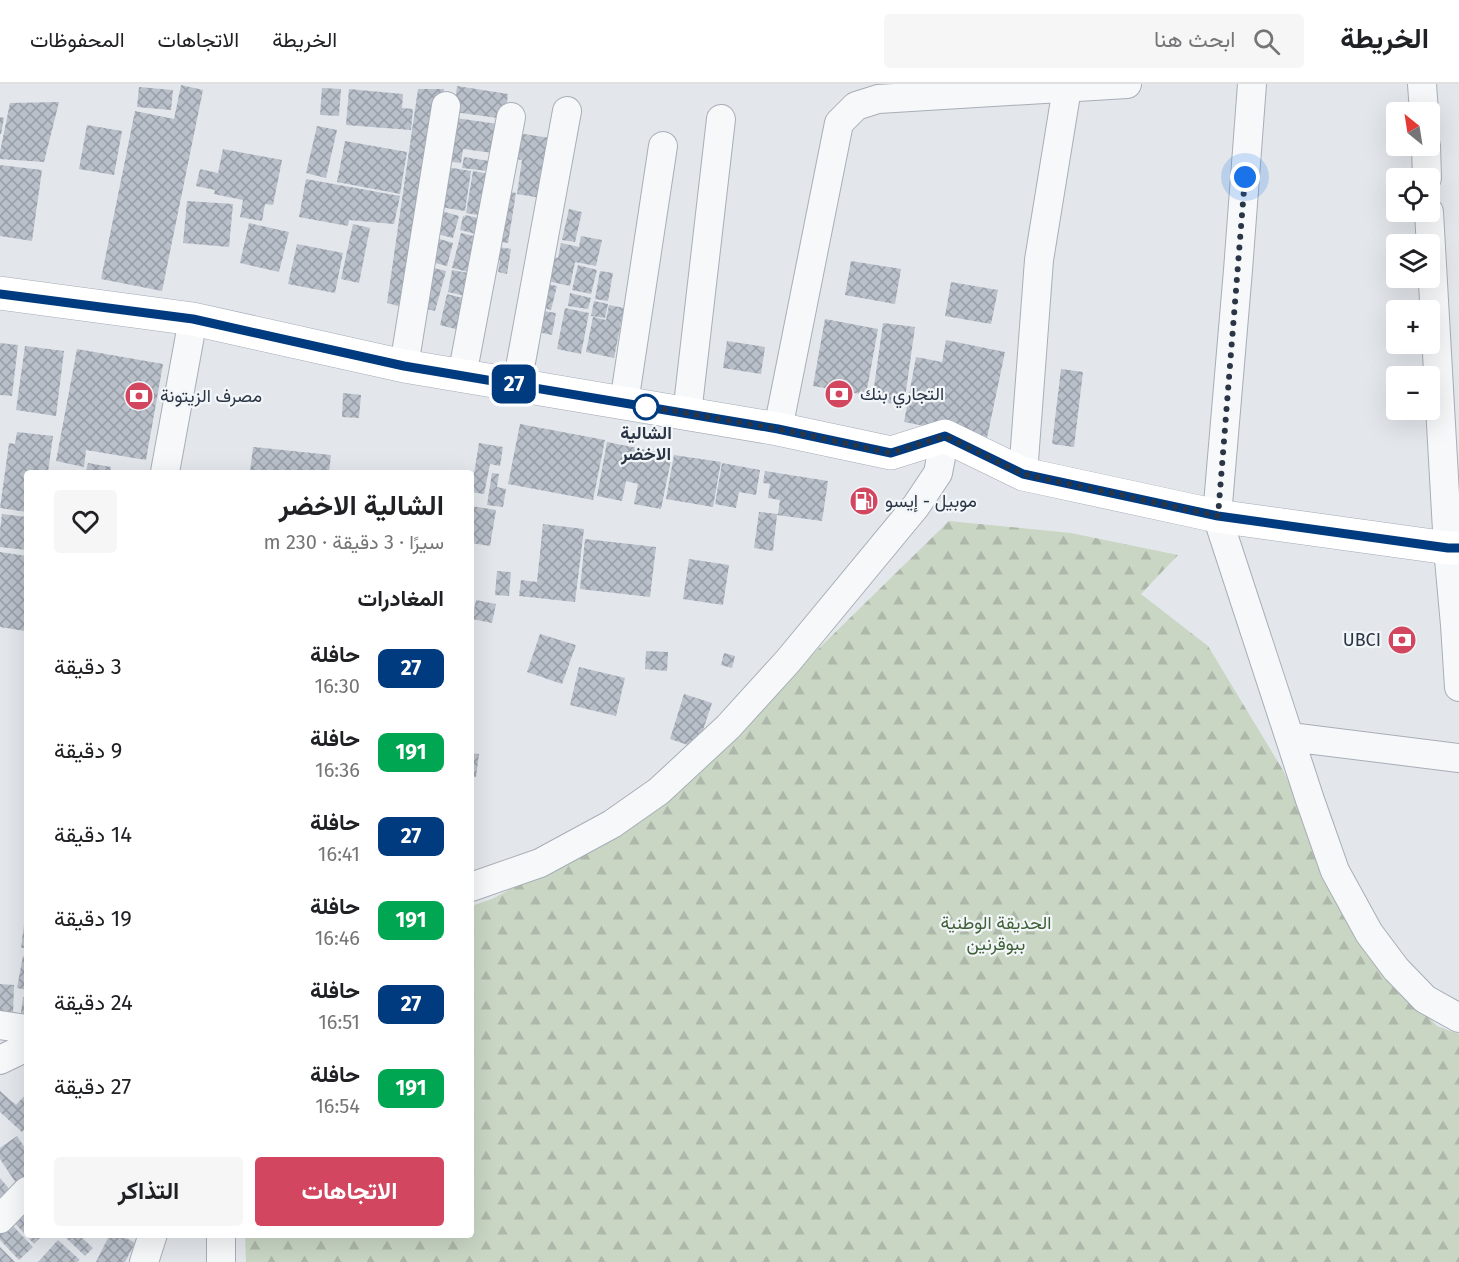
<!DOCTYPE html>
<html lang="ar">
<meta charset="utf-8">
<style>
:root{--surface:#fff;--page:#f6f6f6;--text:#202124;--muted:#757577;--line:#e0e0e0;--accent:#d34660}
body{margin:0;font-family:"Fira Sans",Vazirmatn,sans-serif;background:var(--page);color:var(--text);direction:rtl;height:100vh;display:flex;flex-direction:column;font-size:22px;white-space:nowrap}
*{box-sizing:border-box;margin:0}
p{font-size:20px;color:var(--muted)}
.icon{flex:none;width:33px;height:33px;fill:none;stroke:currentColor;stroke-width:2;stroke-linecap:round;stroke-linejoin:round}
.map{position:relative;flex:1;overflow:hidden;direction:ltr}
.details{position:absolute;left:24px;top:386px;width:450px;height:768px;display:flex;flex-direction:column;background:var(--surface);border-radius:6px;box-shadow:0 6px 24px #0002;direction:rtl}
.details>*{flex:none}
.badge{padding:0 12px;border-radius:9px;font-size:21px;line-height:39px}
.needle{width:39px;rotate:330deg}
.tools{position:absolute;left:1386px;top:18px;display:grid;gap:12px}
.tools a{display:grid;place-items:center;width:54px;height:54px;border-radius:6px;background:var(--surface);box-shadow:0 6px 24px #0002;font-size:30px}
.you{position:absolute;width:30px;height:30px;margin:-15px;border:4px solid #fff;border-radius:50%;background:#1a73e8;box-shadow:0 0 0 9px #1a73e833}
.map>.badge{position:absolute;translate:-50% -50%;box-shadow:0 0 0 3px #fff}
h2{padding:0 30px;font-size:22px;line-height:54px}
.round{display:grid;place-items:center;flex:none;width:63px;height:63px;border-radius:6px;background:var(--page)}
.headline{display:flex;align-items:center;justify-content:space-between;height:102px;padding:0 30px}
h1{font-size:28px;font-weight:700;line-height:45px}
.action{display:flex;gap:12px;margin-top:auto;padding:12px 30px}
.action a{flex:1;height:69px;border-radius:6px;background:var(--accent);color:#fff;font-size:24px;font-weight:700;line-height:69px;text-align:center}
.action a+a{background:var(--page);color:var(--text)}
ul{padding:0;list-style:none}
li{display:flex;align-items:center;gap:18px;height:84px;padding:0 30px}
li div{flex:1}
li b{display:block;font-size:22px}
li em{font-style:normal}
li .badge{min-width:66px;font-weight:700;text-align:center}
header{display:flex;align-items:center;gap:36px;box-sizing:border-box;height:84px;padding:0 30px;background:var(--surface);border-bottom:2px solid var(--line)}
header strong{font-size:28px}
nav{display:flex;gap:33px;margin-inline-start:auto;font-size:21px}
.search{width:420px;height:54px;background:var(--page);display:flex;align-items:center;gap:15px;box-sizing:border-box;padding:0 21px;border-radius:6px;color:var(--muted);font-size:22px}
.map>svg:first-child{display:block}
</style>
<header>
<strong>الخريطة</strong>
<div class="search"><svg class="icon" aria-label="search" viewBox="0 0 24 24"><circle cx="10" cy="10" r="6"/><path d="M15 15l6 6"/></svg>ابحث هنا</div>
<nav><a>الخريطة</a><a>الاتجاهات</a><a>المحفوظات</a></nav>
</header>
<div class="map">
<svg width="1459" height="1178" viewBox="0 0 1459 1178">
<defs>
<pattern id="forest-firs" width="22" height="20" patternUnits="userSpaceOnUse" patternTransform="scale(1.5)"><rect width="22" height="20" fill="#c9d6c4"/><path d="M5 1l3.5 6h-7zM16 11l3.5 6h-7z" fill="#adb8aa"/></pattern>
<pattern id="building-cross-hatch" width="8" height="8" patternUnits="userSpaceOnUse" patternTransform="scale(1.5)"><rect width="8" height="8" fill="#bac0ca"/><path d="M0 0l8 8M0 8l8-8" fill="none" stroke="#979da6"/></pattern>
</defs>
<rect width="100%" height="100%" fill="#e3e7ec"/>
<path fill="url(#forest-firs)" d="M 949,437 L 1071,449 L 1178,471 L 1141,510 L 1208,562 L 1284,688 L 1359,858 L 1437,942 L 1459,950 L 1459,1178 L 246,1178 L 245,1151 L 471,1150 L 471,822 L 492,815 L 607,752 L 714,667 Z"/>
<path fill="url(#building-cross-hatch)" d="M 181,1 L 203,6 L 162,207 L 101,195 L 135,27 L 174,35 Z
M 457,2 L 508,10 L 505,35 L 454,28 Z
M 139,3 L 173,6 L 171,26 L 137,23 Z
M 322,4 L 341,5 L 339,32 L 320,31 Z
M 349,5 L 403,10 L 402,24 L 413,25 L 411,46 L 346,41 Z
M 418,5 L 444,5 L 410,225 L 387,219 Z
M 59,18 L 44,78 L 0,75 L 0,68 L 10,19 Z
M 0,33 L 4,34 L 1,50 L 0,50 Z
M 449,33 L 505,41 L 501,70 L 463,65 L 461,79 L 442,77 Z
M 87,41 L 122,47 L 114,91 L 79,85 Z
M 317,42 L 337,46 L 326,94 L 306,89 Z
M 512,48 L 556,55 L 547,115 L 517,110 L 522,76 L 508,74 Z
M 345,57 L 407,68 L 400,110 L 337,98 Z
M 223,65 L 282,76 L 273,121 L 265,120 L 262,137 L 240,133 L 243,116 L 214,110 L 215,106 L 196,102 L 200,85 L 218,89 Z
M 464,73 L 489,77 L 488,87 L 462,84 Z
M 0,81 L 42,86 L 32,157 L 0,152 Z
M 440,82 L 471,87 L 465,127 L 434,122 Z
M 473,87 L 495,91 L 488,133 L 466,129 Z
M 306,95 L 400,112 L 394,140 L 349,136 L 348,142 L 299,133 Z
M 499,106 L 516,109 L 508,159 L 491,156 Z
M 187,117 L 233,120 L 229,163 L 183,159 Z
M 569,125 L 582,128 L 575,158 L 562,156 Z
M 438,126 L 459,132 L 453,154 L 433,149 Z
M 465,131 L 488,136 L 484,152 L 460,146 L 463,132 L 465,133 Z
M 249,139 L 289,148 L 279,188 L 240,179 Z
M 353,140 L 370,144 L 359,199 L 341,195 Z
M 461,149 L 486,155 L 477,190 L 452,184 Z
M 581,152 L 602,156 L 596,182 L 575,178 L 570,202 L 543,196 L 548,172 L 558,174 L 561,159 L 579,163 Z
M 433,153 L 453,159 L 447,182 L 427,177 Z
M 297,160 L 343,169 L 335,209 L 288,200 Z
M 491,162 L 511,165 L 507,190 L 498,188 L 500,176 L 489,174 Z
M 851,177 L 901,185 L 895,220 L 845,211 Z
M 578,181 L 597,186 L 591,210 L 572,206 Z
M 429,183 L 446,187 L 435,227 L 419,223 Z
M 452,186 L 474,190 L 469,213 L 448,208 Z
M 600,187 L 613,189 L 608,217 L 595,215 Z
M 951,198 L 998,206 L 991,240 L 945,232 Z
M 542,199 L 557,202 L 551,226 L 537,222 Z
M 570,209 L 591,214 L 588,225 L 568,222 Z
M 447,210 L 475,217 L 467,248 L 440,241 Z
M 594,217 L 608,220 L 605,234 L 591,232 Z
M 609,221 L 624,224 L 614,274 L 586,268 L 593,233 L 606,236 Z
M 565,224 L 589,229 L 581,270 L 557,265 Z
M 537,226 L 556,229 L 552,251 L 533,247 Z
M 825,235 L 878,245 L 866,311 L 813,302 Z
M 883,239 L 915,243 L 904,321 L 872,317 Z
M 946,256 L 1005,268 L 987,354 L 904,338 L 916,273 L 942,278 Z
M 727,257 L 765,263 L 761,290 L 723,284 Z
M 0,259 L 18,261 L 12,312 L 0,311 Z
M 25,262 L 64,267 L 56,332 L 16,326 Z
M 77,265 L 163,280 L 146,376 L 86,366 L 84,383 L 56,377 Z
M 1061,285 L 1083,288 L 1074,363 L 1052,360 Z
M 343,309 L 361,311 L 359,334 L 342,333 Z
M 520,340 L 605,356 L 593,416 L 508,400 Z
M 17,348 L 53,352 L 48,388 L 27,388 L 27,428 L 0,424 L 9,359 L 15,360 Z
M 607,358 L 672,371 L 661,425 L 634,420 L 638,400 L 626,397 L 622,417 L 597,412 Z
M 479,359 L 503,363 L 500,382 L 490,380 L 484,410 L 471,408 Z
M 253,363 L 331,371 L 329,388 L 250,388 Z
M 674,371 L 721,378 L 713,423 L 666,415 Z
M 88,379 L 111,383 L 110,388 L 86,388 Z
M 722,379 L 760,386 L 756,411 L 739,408 L 736,424 L 715,420 Z
M 765,387 L 828,397 L 822,437 L 777,431 L 773,467 L 754,464 L 759,428 L 778,430 L 780,416 L 768,414 L 770,400 L 763,399 Z
M 492,389 L 499,390 L 497,403 L 506,405 L 503,423 L 487,421 Z
M 471,422 L 496,426 L 490,462 L 471,459 Z
M 2,430 L 27,433 L 27,466 L 0,463 L 0,446 Z
M 543,440 L 584,445 L 575,518 L 519,512 L 521,496 L 537,498 Z
M 585,455 L 656,463 L 650,513 L 580,505 Z
M 0,468 L 27,472 L 27,536 L 25,547 L 0,543 Z
M 689,475 L 729,481 L 723,521 L 683,515 Z
M 497,487 L 511,488 L 509,512 L 495,511 Z
M 476,516 L 496,520 L 492,539 L 472,535 Z
M 540,550 L 576,561 L 562,600 L 527,588 Z
M 646,567 L 668,568 L 667,587 L 645,585 Z
M 724,569 L 735,572 L 732,584 L 721,581 Z
M 579,583 L 625,594 L 616,632 L 570,621 Z
M 684,610 L 712,619 L 697,664 L 670,655 Z
M 471,669 L 479,670 L 476,693 L 471,693 Z
M 24,841 L 27,841 L 27,864 L 21,864 Z
M 23,872 L 27,873 L 27,906 L 17,904 Z
M 0,900 L 14,901 L 13,931 L 0,931 Z
M 23,913 L 27,914 L 27,936 L 20,936 Z
M 0,1007 L 16,1021 L 27,1009 L 27,1042 L 22,1048 L 0,1028 Z
M 17,1052 L 27,1067 L 27,1092 L 16,1099 L 0,1075 L 0,1064 Z
M 0,1094 L 11,1107 L 0,1115 Z
M 27,1122 L 27,1150 L 44,1150 L 34,1160 L 12,1136 Z
M 10,1139 L 33,1163 L 19,1176 L 0,1156 L 0,1149 Z
M 62,1150 L 78,1150 L 93,1164 L 85,1172 Z
M 110,1150 L 119,1150 L 135,1159 L 125,1178 L 96,1178 Z
M 58,1156 L 80,1176 L 77,1178 L 38,1178 Z
M 0,1163 L 15,1178 L 0,1178 Z"/>
<g fill="none" stroke-linecap="round" stroke-linejoin="round">
<g stroke="#a8aeb7" stroke-width="30">
<path id="minor" d="M 1252,0 L 1238,186 L 1217,432 L 1310,716 L 1335,787 L 1369,849 L 1396,885 L 1425,915 L 1459,934
M 1422,0 L 1424,28
M 1426,62 L 1427,94
M 1429,128 L 1448,464 L 1455,541 L 1459,603
M 404,282 L 446,22
M 462,292 L 511,33
M 517,300 L 567,27
M 624,319 L 663,62
M 687,330 L 721,35
M 778,345 L 839,39 L 856,22 L 878,15 L 1127,0
M 165,388 L 193,235
M 1023,390 L 1039,176 L 1067,4
M 1290,653 L 1459,674
M 471,803 L 540,779 L 612,740 L 659,707 L 728,643 L 788,577 L 916,422 L 938,389 L 945,352
M 0,941 L 27,945
M 0,976 L 27,963
M 0,1135 L 27,1107
M 144,1178 L 153,1150
M 221,1178 L 221,1150"/>
</g>
<g stroke="#a2abb8" stroke-width="34">
<path id="major" d="M 0,209 L 193,235 L 404,282 L 778,345 L 891,369 L 945,352 L 1023,390 L 1217,432 L 1448,464 L 1459,464"/>
</g>
<use href="#minor" stroke="#f6f8fa" stroke-width="28"/>
<use href="#major" stroke="#fff" stroke-width="33"/>
</g>
<g fill="none" stroke-linecap="round" stroke-linejoin="round">
<g stroke="#fff" stroke-width="14">
<path id="line" d="M 0,210 L 193,235 L 404,282 L 778,345 L 891,369 L 945,352 L 1023,390 L 1218,432 L 1448,464 L 1459,464"/>
</g>
<use href="#line" stroke="#003b80" stroke-width="9"/>
<path stroke="#2a3545" stroke-width="6" stroke-dasharray="0 10.8" d="M 646,323 L 645,322 L 778,345 L 891,369 L 945,352 L 1023,390 L 1218,432 L 1245,93"/>
</g>
<defs>
<g id="bank-disc" transform="scale(1.5)"><circle r="9.5" fill="#d34660" stroke="#f3f6f9"/><path d="M-6-4H6V4H-6ZM0-2.3a2.3 2.3 0 1 0 0 4.6a2.3 2.3 0 1 0 0-4.6Z" fill="#fff"/></g>
<g id="fuel-disc" transform="scale(1.5)"><circle r="9.5" fill="#d34660" stroke="#f3f6f9"/><path d="M-5.5-6h7V0h2V4h1.3V-2.5L3-4.5l.8-.8L6-3V5H2.5V1h-1V6h-7ZM-4.2-4.7v3.2H.2V-4.7Z" fill="#fff"/></g>
</defs>
<g fill-rule="evenodd">
<use href="#bank-disc" x="839" y="310"/>
<use href="#bank-disc" x="139" y="312"/>
<use href="#fuel-disc" x="864" y="417"/>
<use href="#bank-disc" x="1402" y="556"/>
</g>
<circle fill="#fff" stroke="#003b80" stroke-width="3" cx="646" cy="323" r="12"/>
<g text-anchor="middle" dominant-baseline="central" stroke-width="4.5" stroke-linejoin="round" paint-order="stroke">
<g font-size="18" fill="#2a3545" stroke="#f3f6f9" text-anchor="start">
<text x="860" y="310">التجاري بنك</text>
<text x="160" y="312">مصرف الزيتونة</text>
<text x="885" y="417">موبيل - إيسو</text>
<text x="1381" y="556" text-anchor="end">UBCI</text>
</g>
<g font-size="18" font-weight="bold" fill="#2a3545" stroke="#f3f6f9">
<text x="646" y="349">الشالية<tspan x="646" dy="21">الاخضر</tspan></text>
</g>
<g font-size="18" fill="#406137" stroke="#f3f6f9">
<text x="996" y="839">الحديقة الوطنية<tspan x="996" dy="21">ببوقرنين</tspan></text>
</g>
</g>
</svg>
<div class="tools">
<a><svg class="needle" viewBox="-14 -14 28 28"><path d="M0-13l5 13h-10z" fill="#e53935"/><path d="M0 13l5-13h-10z" fill="#757577"/></svg></a>
<a><svg class="icon" aria-label="locate" viewBox="0 0 24 24"><circle cx="12" cy="12" r="6"/><path d="M12 2v4M12 18v4M2 12h4M18 12h4"/></svg></a>
<a><svg class="icon" aria-label="layers" viewBox="0 0 24 24"><path d="M12 4l9 5-9 5-9-5zM3 14l9 5 9-5"/></svg></a>
<a>+</a>
<a>−</a>
</div>
<div class="you" style="left:1245px;top:93px"></div>
<b class="badge" style="left:514px;top:300px;background:#003b80;color:#fff">27</b>
<section class="details">
<div class="headline"><div><h1>الشالية الاخضر</h1><p>سيرًا · 3 دقيقة · 230 m</p></div><a class="round"><svg class="icon" aria-label="heart" viewBox="0 0 24 24"><path d="M12 20l-8-8c-3-5 5-10 8-4 3-6 11-1 8 4z"/></svg></a></div>
<h2>المغادرات</h2>
<ul>
<li><span class="badge" style="background:#003b80;color:#fff">27</span><div><b>حافلة</b><p>16:30</p></div><em>3 دقيقة</em></li>
<li><span class="badge" style="background:#00a651;color:#fff">191</span><div><b>حافلة</b><p>16:36</p></div><em>9 دقيقة</em></li>
<li><span class="badge" style="background:#003b80;color:#fff">27</span><div><b>حافلة</b><p>16:41</p></div><em>14 دقيقة</em></li>
<li><span class="badge" style="background:#00a651;color:#fff">191</span><div><b>حافلة</b><p>16:46</p></div><em>19 دقيقة</em></li>
<li><span class="badge" style="background:#003b80;color:#fff">27</span><div><b>حافلة</b><p>16:51</p></div><em>24 دقيقة</em></li>
<li><span class="badge" style="background:#00a651;color:#fff">191</span><div><b>حافلة</b><p>16:54</p></div><em>27 دقيقة</em></li>
</ul>
<div class="action"><a>الاتجاهات</a><a>التذاكر</a></div>
</section>
</div>
